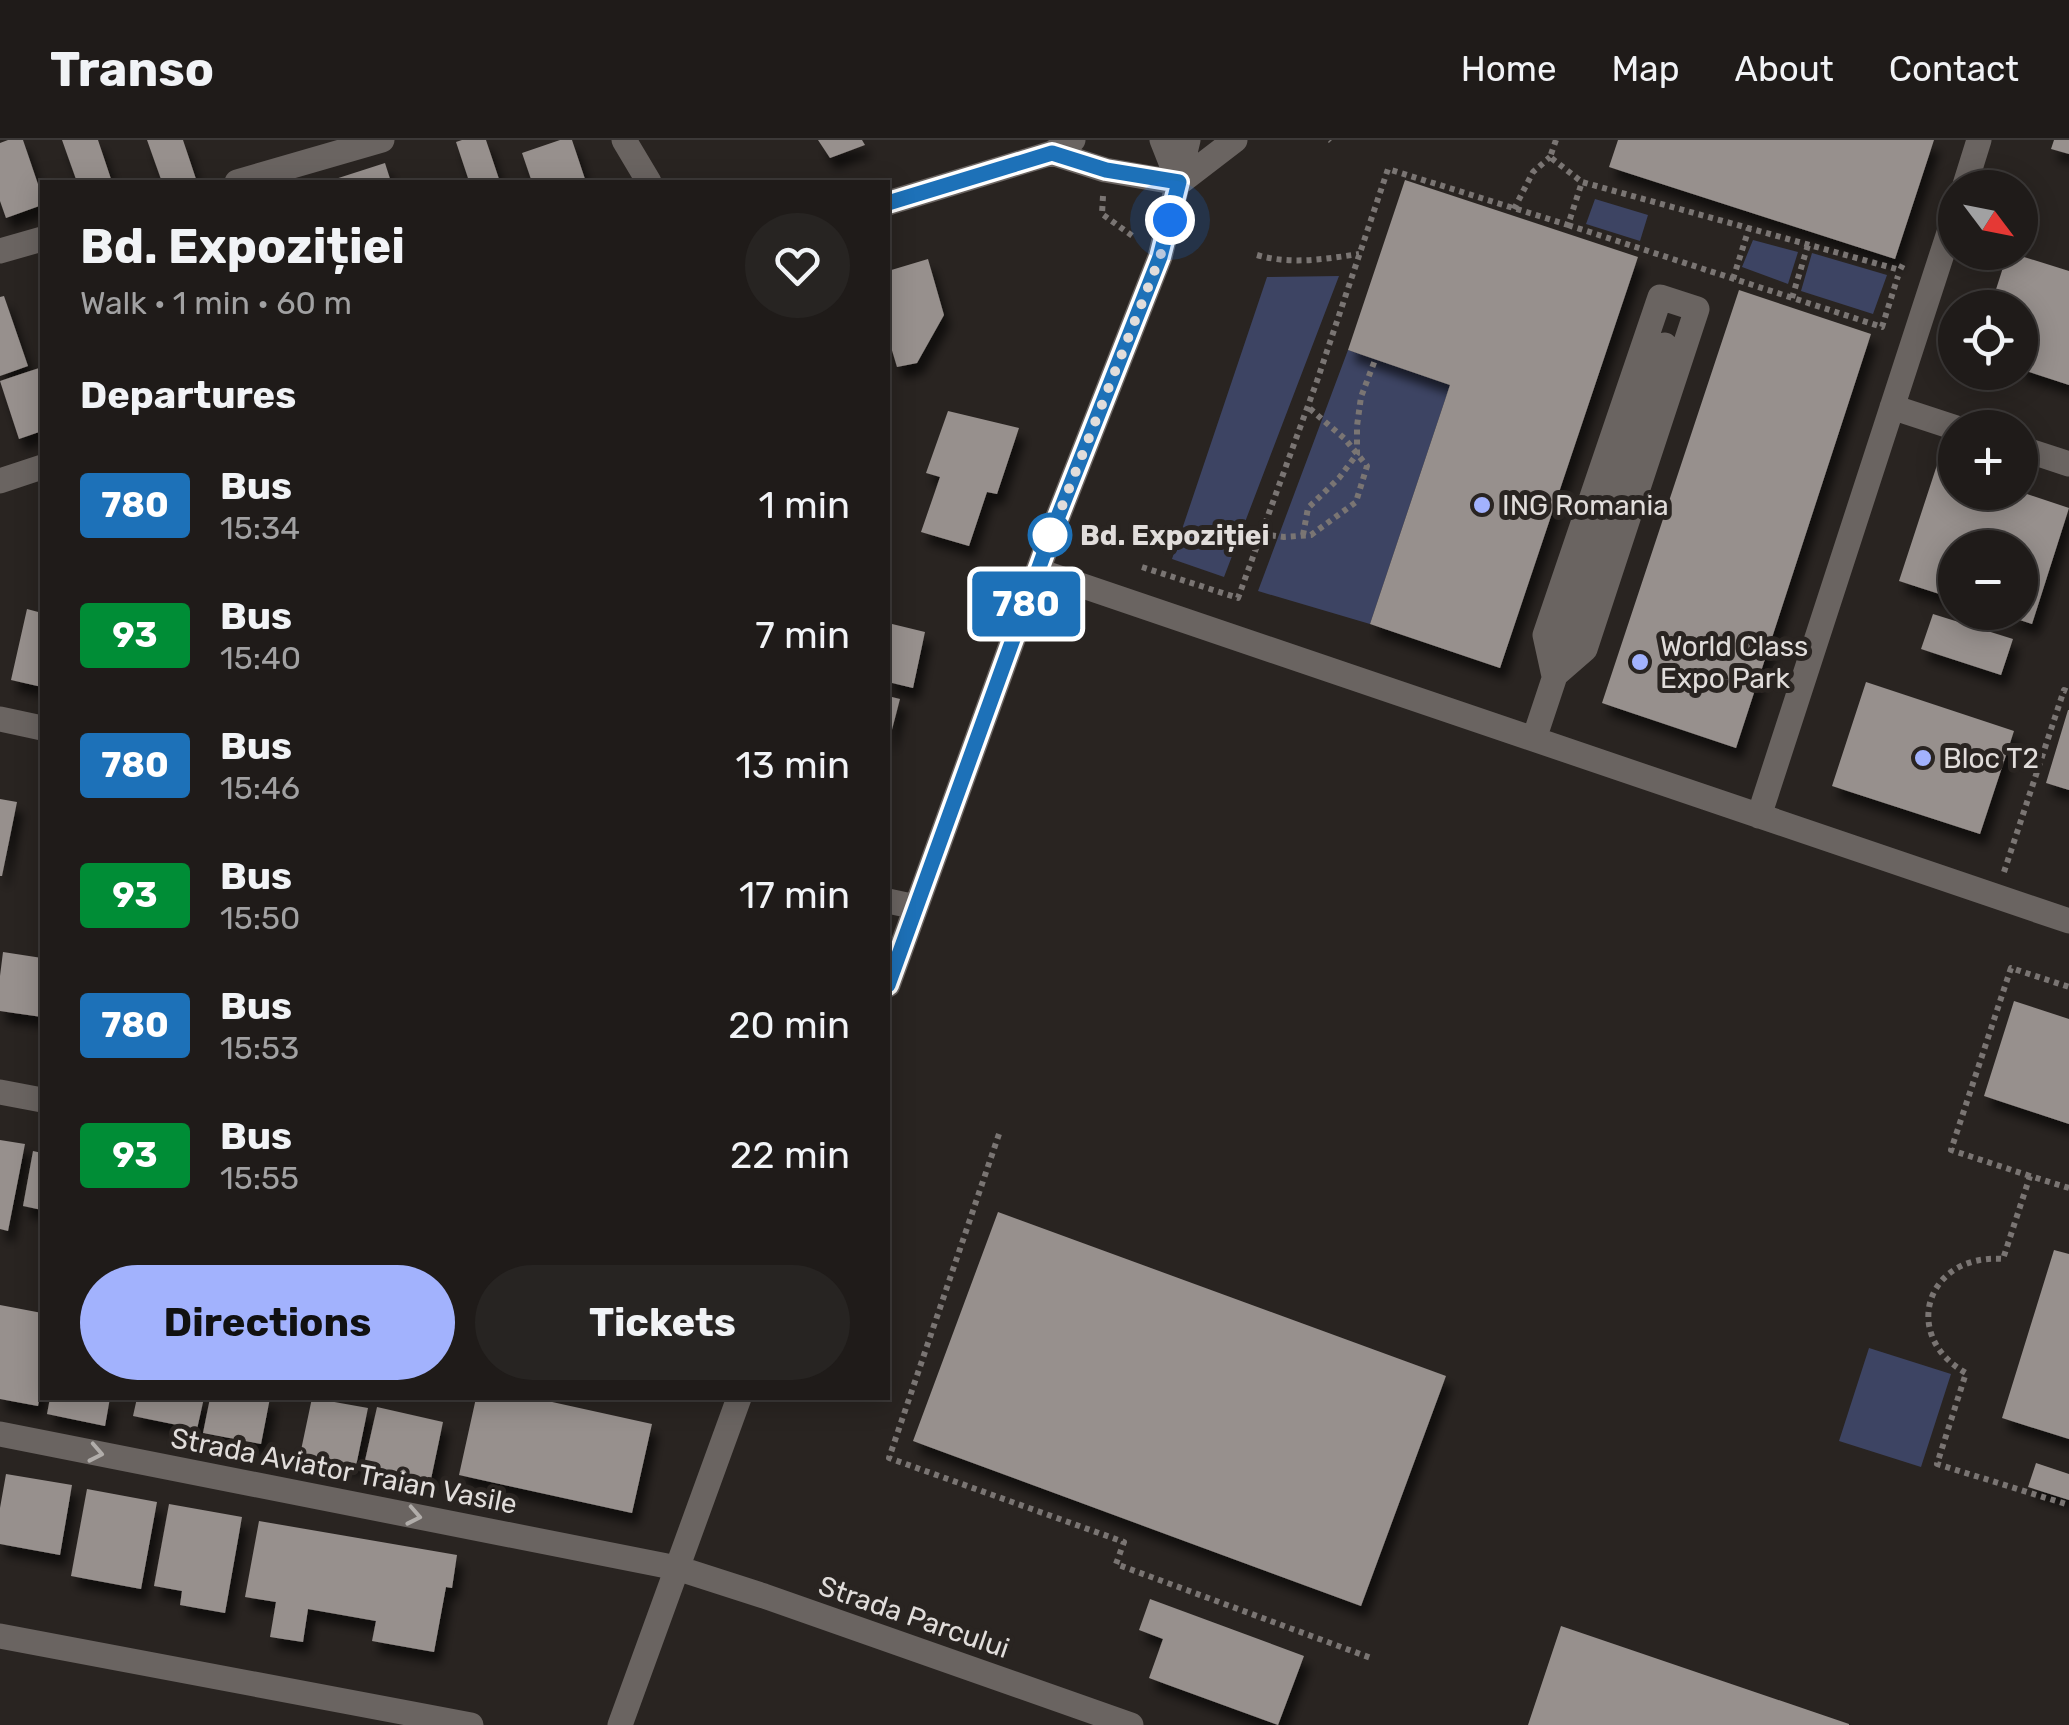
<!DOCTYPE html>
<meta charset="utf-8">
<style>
:root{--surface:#1f1b19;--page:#272422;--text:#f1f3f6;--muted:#a1a1a2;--line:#3c3938;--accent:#a2b2fd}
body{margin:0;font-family:Rubik,sans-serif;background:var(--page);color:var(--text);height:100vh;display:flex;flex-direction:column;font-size:38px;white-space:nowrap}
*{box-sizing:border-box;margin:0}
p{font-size:32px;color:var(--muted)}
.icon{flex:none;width:55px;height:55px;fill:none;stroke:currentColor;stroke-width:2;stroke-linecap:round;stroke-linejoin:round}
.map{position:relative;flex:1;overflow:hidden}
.side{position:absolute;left:40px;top:40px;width:850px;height:1220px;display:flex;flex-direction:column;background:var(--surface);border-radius:0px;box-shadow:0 5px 25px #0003,0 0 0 2px var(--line)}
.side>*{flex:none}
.badge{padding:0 20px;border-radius:8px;font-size:35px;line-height:65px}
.needle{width:65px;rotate:122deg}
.fabs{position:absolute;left:1938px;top:30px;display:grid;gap:20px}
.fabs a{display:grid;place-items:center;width:100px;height:100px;border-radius:50%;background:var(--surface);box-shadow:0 5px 25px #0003,0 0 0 2px var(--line);font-size:50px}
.you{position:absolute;width:50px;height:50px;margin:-25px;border:8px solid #fff;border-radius:50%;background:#1a73e8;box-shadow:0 0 0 15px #1a73e833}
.map>.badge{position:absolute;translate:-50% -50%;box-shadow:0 0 0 5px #fff}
h2{padding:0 40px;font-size:38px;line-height:90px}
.round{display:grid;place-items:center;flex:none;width:105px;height:105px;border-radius:52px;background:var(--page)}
.overview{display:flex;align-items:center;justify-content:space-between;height:170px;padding:0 40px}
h1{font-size:48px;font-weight:700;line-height:75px}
.action{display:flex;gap:20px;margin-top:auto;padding:20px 40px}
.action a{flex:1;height:115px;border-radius:60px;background:var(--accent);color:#111;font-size:40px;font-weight:700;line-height:115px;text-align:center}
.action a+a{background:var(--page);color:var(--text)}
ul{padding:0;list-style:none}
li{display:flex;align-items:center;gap:30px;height:130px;padding:0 40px}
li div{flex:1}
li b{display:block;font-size:38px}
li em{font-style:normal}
li .badge{min-width:110px;font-weight:700;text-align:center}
header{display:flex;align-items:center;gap:60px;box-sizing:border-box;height:140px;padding:0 50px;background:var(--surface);border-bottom:2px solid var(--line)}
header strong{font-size:48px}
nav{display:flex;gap:55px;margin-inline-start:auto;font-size:35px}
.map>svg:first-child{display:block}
</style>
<header>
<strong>Transo</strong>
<nav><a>Home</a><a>Map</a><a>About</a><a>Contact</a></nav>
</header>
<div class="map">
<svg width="2069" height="1585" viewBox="0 0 2069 1585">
<defs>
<filter id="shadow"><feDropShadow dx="6" dy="11" stdDeviation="5" flood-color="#0009"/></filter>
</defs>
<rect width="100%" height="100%" fill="#292421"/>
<path fill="#3d4463" d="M 1595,59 L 1648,75 L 1640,101 L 1586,84 Z
M 1753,100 L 1798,112 L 1788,144 L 1742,127 Z
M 1812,113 L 1887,135 L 1873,174 L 1801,151 Z
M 1339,136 L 1224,437 L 1172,419 L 1267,137 Z
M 1348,210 L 1450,245 L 1370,484 L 1258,451 Z
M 1869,1208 L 1951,1234 L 1921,1327 L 1839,1301 Z"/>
<path fill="#97908d" filter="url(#shadow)" d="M 8,0 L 23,0 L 42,56 L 42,65 L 6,78 L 0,61 L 0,3 Z
M 62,0 L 98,0 L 112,42 L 77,42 Z
M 147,0 L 183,0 L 196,39 L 187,42 L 162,42 Z
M 462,0 L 486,0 L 500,42 L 458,42 L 468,38 L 456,2 Z
M 560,0 L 572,0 L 586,42 L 532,42 L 522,13 Z
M 818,0 L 862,0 L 865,5 L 830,18 Z
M 1618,0 L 1934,0 L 1895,119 L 1609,27 Z
M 2054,0 L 2069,0 L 2069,14 L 2051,9 Z
M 385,23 L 391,42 L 326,42 Z
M 1405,40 L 1638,117 L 1500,528 L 1370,484 L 1450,245 L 1348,210 Z
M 2008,112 L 2069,131 L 2069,245 L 2020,229 L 2020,168 L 1990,168 Z
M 928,119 L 944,175 L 917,223 L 897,227 L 888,197 L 888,131 Z
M 1739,150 L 1871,194 L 1736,608 L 1602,563 Z
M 4,156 L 28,226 L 0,236 L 0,157 Z
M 42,227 L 42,291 L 19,299 L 0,241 Z
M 948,271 L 1019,288 L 997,354 L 987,352 L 969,406 L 921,392 L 940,337 L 926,333 Z
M 1937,325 L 1955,331 L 1955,352 L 2021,352 L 2069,368 L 2032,484 L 1998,473 L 2020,472 L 2020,408 L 1955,408 L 1955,459 L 1899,441 Z
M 27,469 L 42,473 L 42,547 L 11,540 Z
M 1933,474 L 2013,499 L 2001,535 L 1921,509 Z
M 888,483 L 925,492 L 913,548 L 888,542 Z
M 1866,542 L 2014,591 L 1980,694 L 1832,646 Z
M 888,556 L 900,559 L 889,601 L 888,600 Z
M 2068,570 L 2069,570 L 2069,650 L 2046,643 Z
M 0,659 L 17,662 L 2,736 L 0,736 Z
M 3,812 L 42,818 L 42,877 L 0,871 L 0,836 Z
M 2014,861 L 2069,879 L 2069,984 L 1984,956 Z
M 0,1000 L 25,1004 L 8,1091 L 0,1089 Z
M 33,1011 L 42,1013 L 42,1070 L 23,1066 Z
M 998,1072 L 1446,1236 L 1361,1466 L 913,1301 Z
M 2054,1110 L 2069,1114 L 2069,1299 L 2002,1278 Z
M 0,1165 L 42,1173 L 42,1242 L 38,1266 L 0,1259 Z
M 50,1258 L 110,1258 L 105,1286 L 47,1274 Z
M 137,1258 L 204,1258 L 197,1289 L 133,1276 Z
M 210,1258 L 270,1258 L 261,1304 L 203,1293 Z
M 312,1258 L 368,1268 L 356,1326 L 300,1315 Z
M 476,1258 L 534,1258 L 652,1284 L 632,1373 L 459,1335 Z
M 377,1267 L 443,1282 L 431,1339 L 364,1325 Z
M 2036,1323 L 2069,1334 L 2069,1360 L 2028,1347 Z
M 6,1334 L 72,1345 L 60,1415 L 0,1404 L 0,1368 Z
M 87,1349 L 157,1362 L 141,1449 L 71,1436 Z
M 169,1364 L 242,1377 L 225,1473 L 180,1465 L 182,1451 L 154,1446 Z
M 259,1381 L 457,1415 L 452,1448 L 446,1447 L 434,1512 L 372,1501 L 376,1481 L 308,1469 L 303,1502 L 270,1497 L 276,1462 L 245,1457 Z
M 1150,1459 L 1304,1516 L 1278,1585 L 1149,1538 L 1163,1499 L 1139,1490 Z
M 1561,1486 L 1849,1584 L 1849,1585 L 1528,1585 Z"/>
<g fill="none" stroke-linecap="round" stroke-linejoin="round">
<path stroke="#7a7573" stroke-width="6" stroke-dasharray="5 5" stroke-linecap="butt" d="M 1330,0 L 1331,1
M 1556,0 L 1550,17 L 1582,42
M 1103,56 L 1102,74 L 1134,97
M 1514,69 L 1533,32 L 1550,17
M 1568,85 L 1882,187 L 1898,136
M 1257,115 C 1291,125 1325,119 1359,114
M 1733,139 L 1749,88
M 1792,158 L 1808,105
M 1261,394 L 1284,397 L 1311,395 L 1356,362 L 1367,326 L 1345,299 L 1308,267
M 1303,395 L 1308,368 L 1339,338 L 1357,314 L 1357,286 L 1361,257 L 1375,220
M 1142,427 L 1238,458 L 1317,241 L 1388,29 L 1568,85 L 1582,42 L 1900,130 L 1903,124
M 2004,732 L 2064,550 L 2069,552
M 999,994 L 889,1318 L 1124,1402 L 1116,1424 L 1371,1518
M 2030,1036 L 1951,1010 L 2011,828 L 2069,847
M 2069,1048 L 2030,1036 L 2003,1119 C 1926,1113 1900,1196 1966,1233 L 1937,1324 L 2069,1365"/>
<path stroke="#6a6461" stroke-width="25" d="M 624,0 L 649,42
M 1162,0 L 1179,43
M 1052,13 L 1105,30 L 1179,43 L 1235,0
M 237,42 L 382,0
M 1964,48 L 1979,0
M 888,63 L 1052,13 L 1073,0
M 0,111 L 42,99
M 1660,157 L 1697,169 L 1585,509 L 1554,536 L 1545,495 Z
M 1892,267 L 1956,288
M 2020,308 L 2069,324
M 0,341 L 42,327
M 1039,431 L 2069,781
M 0,579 L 42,588
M 1534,599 L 1665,205
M 1759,676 L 1955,74
M 888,761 L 916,767
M 888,845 L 1050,397 L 1160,117 L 1188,0
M 0,952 L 42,960
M 0,1294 L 677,1428 L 764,1456 L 1131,1585
M 0,1496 L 471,1585
M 620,1585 L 739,1258"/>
</g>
<defs><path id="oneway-chevron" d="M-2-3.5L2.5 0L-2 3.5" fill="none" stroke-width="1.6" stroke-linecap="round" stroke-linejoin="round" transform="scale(2.5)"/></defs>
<g stroke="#b1adaa">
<use href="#oneway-chevron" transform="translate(96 1313) rotate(11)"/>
<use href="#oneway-chevron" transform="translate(414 1376) rotate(11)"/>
</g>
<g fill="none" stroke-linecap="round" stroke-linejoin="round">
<g stroke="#fff" stroke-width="22">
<path id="line" d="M 888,63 L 1052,13 L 1106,30 L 1179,42 L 1160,117 L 1050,397 L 888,845"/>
</g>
<use href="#line" stroke="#1d71b8" stroke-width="15"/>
<path stroke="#e1dddb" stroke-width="10" stroke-dasharray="0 18" d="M 1050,395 L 1050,397 L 1160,117 L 1170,80"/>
</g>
<g fill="#a2b2fd" stroke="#292421" stroke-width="4">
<circle cx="1482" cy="365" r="10"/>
<circle cx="1640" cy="522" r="10"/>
<circle cx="1923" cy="618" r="10"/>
</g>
<circle fill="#fff" stroke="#1d71b8" stroke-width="5" cx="1050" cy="395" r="20"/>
<g text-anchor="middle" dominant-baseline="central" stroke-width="10" stroke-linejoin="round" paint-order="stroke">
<g font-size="28" fill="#e1dddb" stroke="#292421" text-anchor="start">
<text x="1502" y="365">ING Romania</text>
<text x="1660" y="506">World Class<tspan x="1660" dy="32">Expo Park</tspan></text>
<text x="1943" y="618">Bloc T2</text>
</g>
<g font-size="28" font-weight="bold" fill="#e1dddb" stroke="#292421" text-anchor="start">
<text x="1080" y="395">Bd. Expoziției</text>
</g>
<g font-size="28" fill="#e1dddb" stroke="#292421">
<text transform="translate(344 1331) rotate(11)">Strada Aviator Traian Vasile</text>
<text transform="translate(914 1477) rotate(19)">Strada Parcului</text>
</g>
</g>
</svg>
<div class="fabs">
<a><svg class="needle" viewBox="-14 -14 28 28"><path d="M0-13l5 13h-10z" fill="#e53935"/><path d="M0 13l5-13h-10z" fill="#a1a1a2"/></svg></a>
<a><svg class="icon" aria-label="locate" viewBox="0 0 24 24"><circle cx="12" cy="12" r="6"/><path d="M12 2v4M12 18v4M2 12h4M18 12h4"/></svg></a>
<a>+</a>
<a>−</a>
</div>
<div class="you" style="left:1170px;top:80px"></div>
<b class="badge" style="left:1026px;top:464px;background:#1d71b8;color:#fff">780</b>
<section class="side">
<div class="overview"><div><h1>Bd. Expoziției</h1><p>Walk · 1 min · 60 m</p></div><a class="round"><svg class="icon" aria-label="heart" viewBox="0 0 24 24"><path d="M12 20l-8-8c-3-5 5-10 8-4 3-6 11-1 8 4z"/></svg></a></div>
<h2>Departures</h2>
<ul>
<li><span class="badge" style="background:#1d71b8;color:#fff">780</span><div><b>Bus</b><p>15:34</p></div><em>1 min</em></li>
<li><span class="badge" style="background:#008d36;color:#fff">93</span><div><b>Bus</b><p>15:40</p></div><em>7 min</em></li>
<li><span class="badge" style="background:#1d71b8;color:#fff">780</span><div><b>Bus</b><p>15:46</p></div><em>13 min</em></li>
<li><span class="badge" style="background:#008d36;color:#fff">93</span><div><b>Bus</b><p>15:50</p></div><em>17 min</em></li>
<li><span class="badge" style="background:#1d71b8;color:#fff">780</span><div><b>Bus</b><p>15:53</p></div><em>20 min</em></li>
<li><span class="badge" style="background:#008d36;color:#fff">93</span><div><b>Bus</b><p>15:55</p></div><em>22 min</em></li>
</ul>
<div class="action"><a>Directions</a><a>Tickets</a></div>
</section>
</div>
